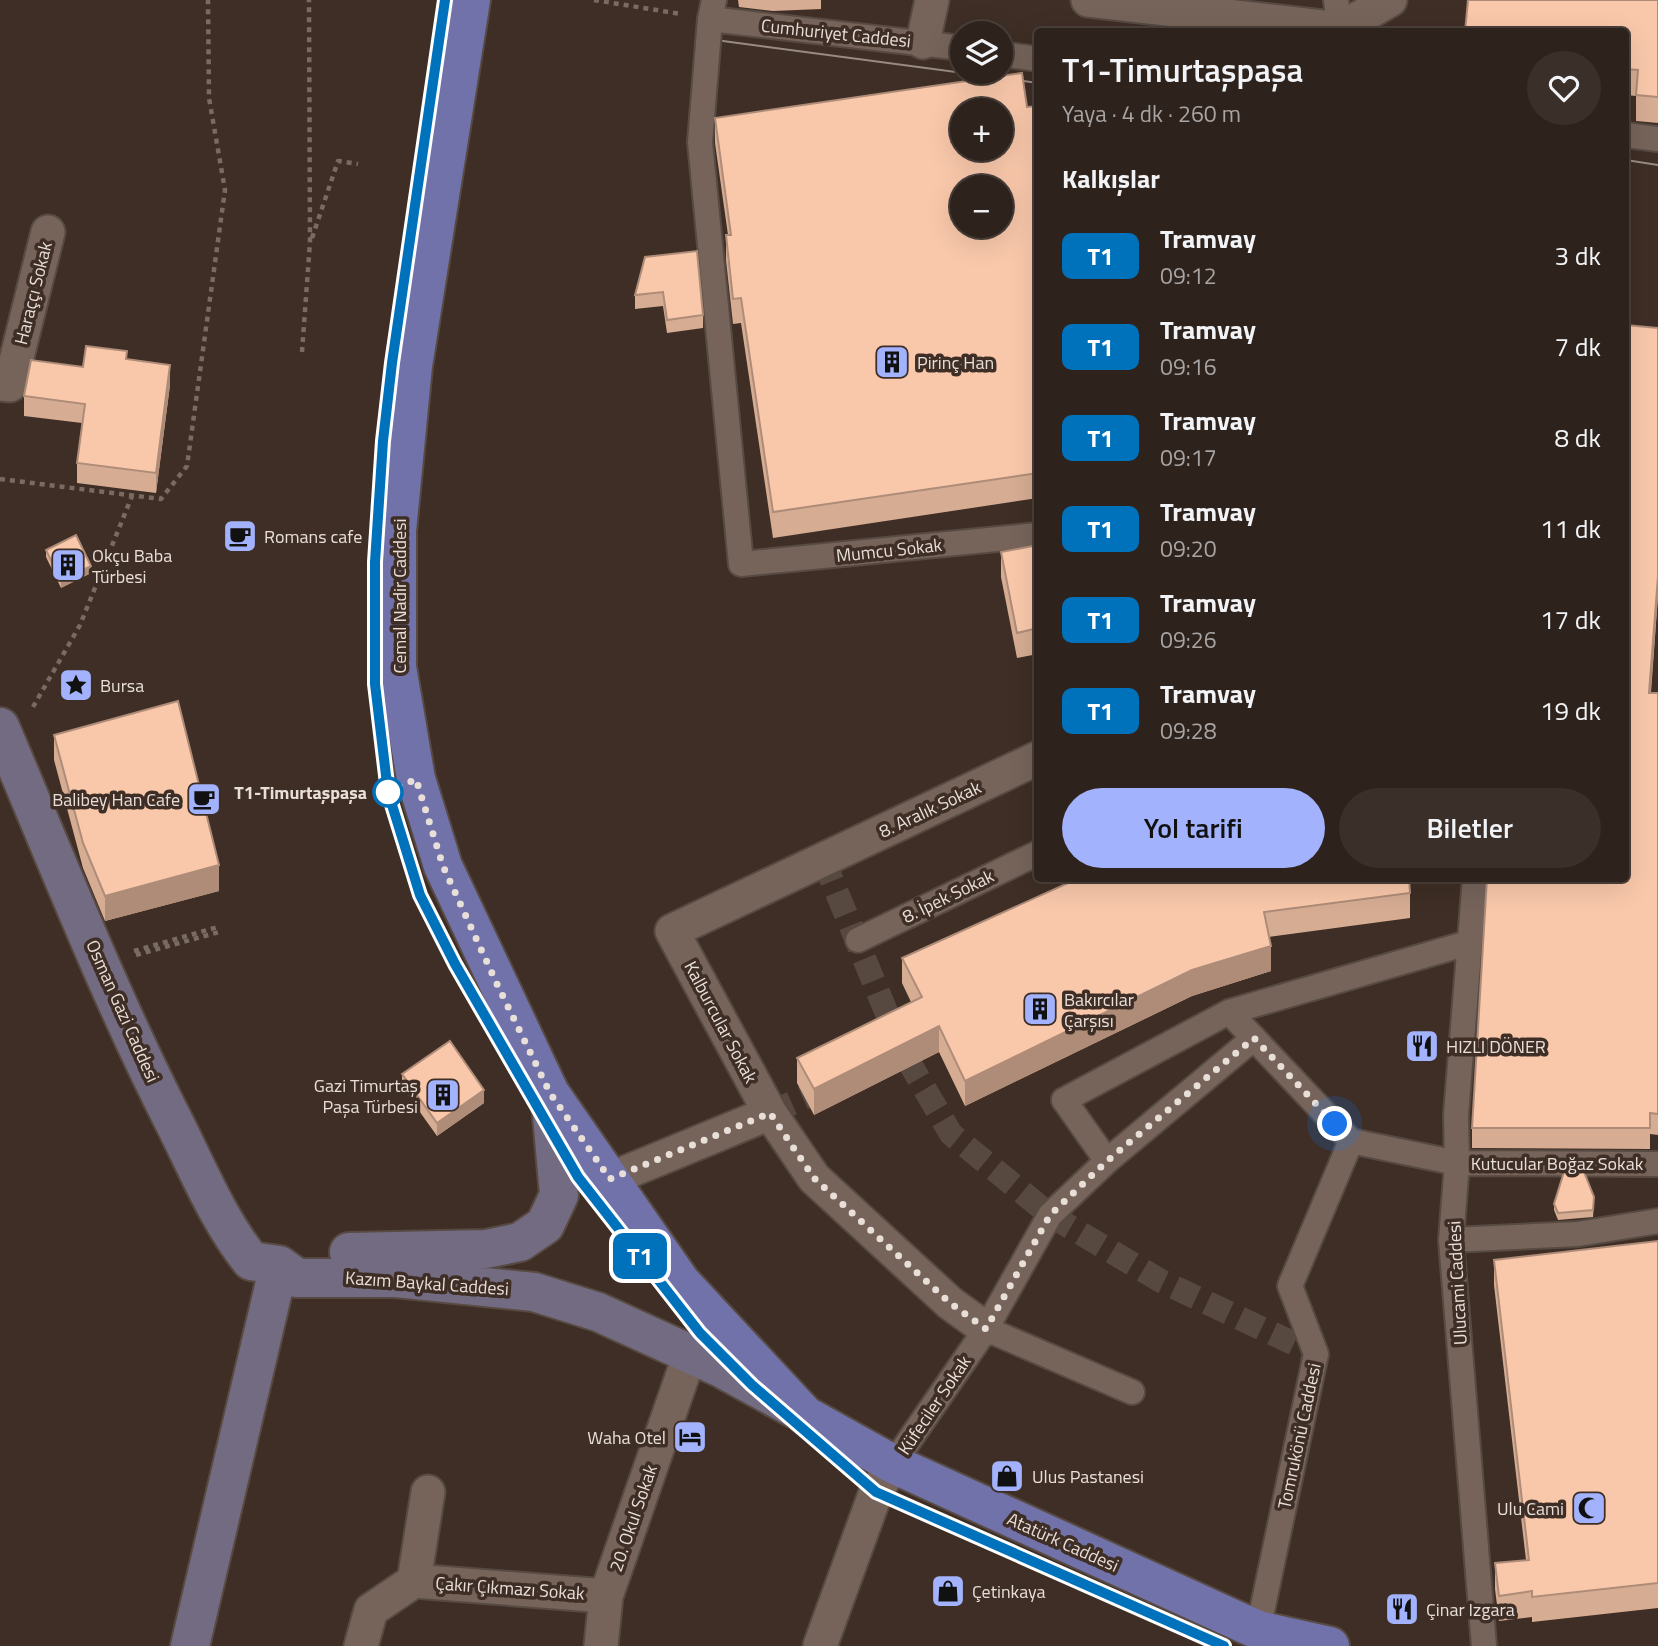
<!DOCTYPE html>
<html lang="tr">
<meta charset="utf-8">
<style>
:root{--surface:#2e221c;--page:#3a2f29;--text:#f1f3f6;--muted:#a7a4a3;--line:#493f3b;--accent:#a3b2fd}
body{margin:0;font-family:"Titillium Web",sans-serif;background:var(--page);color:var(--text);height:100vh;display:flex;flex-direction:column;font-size:26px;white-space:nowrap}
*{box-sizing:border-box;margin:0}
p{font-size:23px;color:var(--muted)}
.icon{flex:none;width:38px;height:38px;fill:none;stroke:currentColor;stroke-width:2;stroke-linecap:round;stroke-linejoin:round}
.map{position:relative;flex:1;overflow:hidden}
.sheet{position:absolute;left:1034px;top:28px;width:595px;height:854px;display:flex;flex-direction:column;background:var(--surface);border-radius:7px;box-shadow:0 7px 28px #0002,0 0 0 2px var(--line)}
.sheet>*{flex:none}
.badge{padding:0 14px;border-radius:10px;font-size:24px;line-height:46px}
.tools{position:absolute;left:950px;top:21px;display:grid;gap:14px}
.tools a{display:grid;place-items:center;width:63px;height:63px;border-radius:50%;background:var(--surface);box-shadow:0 7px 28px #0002,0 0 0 2px var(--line);font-size:35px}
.you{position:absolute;width:35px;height:35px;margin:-18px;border:5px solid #fff;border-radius:50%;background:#1a73e8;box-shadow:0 0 0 10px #1a73e833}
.map>.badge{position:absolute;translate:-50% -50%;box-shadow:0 0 0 4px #fff}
h2{padding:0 28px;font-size:26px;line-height:63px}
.round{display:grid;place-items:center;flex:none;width:74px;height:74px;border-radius:37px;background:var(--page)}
.summary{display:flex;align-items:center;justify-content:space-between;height:119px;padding:0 28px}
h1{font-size:33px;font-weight:600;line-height:52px}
.primary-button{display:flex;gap:14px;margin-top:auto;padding:14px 28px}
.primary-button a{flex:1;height:80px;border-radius:42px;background:var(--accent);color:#111;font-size:28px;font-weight:600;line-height:80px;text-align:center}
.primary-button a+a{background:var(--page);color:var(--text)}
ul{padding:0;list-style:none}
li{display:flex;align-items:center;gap:21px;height:91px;padding:0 28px}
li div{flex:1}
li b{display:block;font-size:26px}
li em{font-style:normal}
li .badge{min-width:77px;font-weight:700;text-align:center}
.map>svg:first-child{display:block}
</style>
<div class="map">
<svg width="1658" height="1646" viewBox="0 0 1658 1646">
<rect width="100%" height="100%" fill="#3e2e25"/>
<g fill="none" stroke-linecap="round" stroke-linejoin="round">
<path stroke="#584940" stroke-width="24" stroke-dasharray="24 12" stroke-linecap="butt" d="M 823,859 L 902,1050 L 951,1134 L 1050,1215 L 1161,1281 L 1316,1354
M 770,1113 L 835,1084"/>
<g stroke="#574a42" stroke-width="28">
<path id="pedestrian" d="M 714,0 L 710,19 L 700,142 L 741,564 L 1038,535
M 1336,0 L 1340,32
M 710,19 L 962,48
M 1001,54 L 1038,59
M 1626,135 L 1658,139
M 1475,878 L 1456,1115 L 1457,1163 L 1451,1240 L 1484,1646
M 858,940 L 1038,853
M 1229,1012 L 1351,1141 L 1290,1286 L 1316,1354 L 1258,1630
M 1351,1141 L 1457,1163 L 1658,1164
M 1107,1161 L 1064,1100 L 1229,1012 L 1468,943
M 1451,1240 L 1578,1234 L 1658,1221
M 986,1329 L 1132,1392
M 893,1464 L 986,1329 L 1050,1215 L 1107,1161 L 1254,1038"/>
</g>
<g stroke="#574a42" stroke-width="37">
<path id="minor" d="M 1088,0 L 1340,29 L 1390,0
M 923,42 L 932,0
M 0,384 L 10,385 L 48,232
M 610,1179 L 770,1113
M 986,1329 L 950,1303 L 814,1178 L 770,1113 L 672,931 L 1038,758
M 414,1581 L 606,1596
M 361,1646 L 371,1610 L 414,1581 L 428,1492
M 601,1646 L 606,1596 L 690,1354
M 820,1646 L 876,1492 L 893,1464"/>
</g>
<g stroke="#574a42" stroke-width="42">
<path id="secondary" d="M 0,727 C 57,861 110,997 176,1126 C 199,1172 219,1221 251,1261 L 279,1265 L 297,1278 L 396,1278 L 534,1292 L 598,1312 L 723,1369 L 794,1408
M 349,1252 L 486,1249 L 520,1242 L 545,1225 L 559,1195 L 550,1093
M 190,1646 L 279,1265"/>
</g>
<g stroke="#574a42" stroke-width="42">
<path id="primary" d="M 471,0 L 413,366 L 397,531 L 397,667 L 416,779 L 443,866 L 550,1093 L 681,1282 L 805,1415 L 893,1464 L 1258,1630 L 1330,1646"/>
</g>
<path stroke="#796b63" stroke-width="4.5" stroke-dasharray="5 5" stroke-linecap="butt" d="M 594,0 L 681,14
M 312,238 L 338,161 L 358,164
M 302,352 L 310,242 L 309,0
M 0,479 L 161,499 L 187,466 L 225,190 L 209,98 L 208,0
M 33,707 L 80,625 L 132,496
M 134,951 L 218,927
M 136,955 L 219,932"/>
<use href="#pedestrian" stroke="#76645a" stroke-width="24"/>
<use href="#minor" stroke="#76645a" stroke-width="33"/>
<use href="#secondary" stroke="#736b81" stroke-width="38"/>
<use href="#primary" stroke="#7172a9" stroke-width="38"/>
<path stroke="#988b83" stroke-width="2" d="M 445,0 L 392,363 L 383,441 L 375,562 L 375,684 L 388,792 L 420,896 L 513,1066 L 578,1177 L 700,1333 L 752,1385 L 876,1492 L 1224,1646
M 723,41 L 1038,83
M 1626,160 L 1658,165"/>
</g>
<path fill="#d6ac93" d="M 738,0 L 821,0 L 821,9 L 773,11 L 739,7 Z
M 1658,0 L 1658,123 L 1636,121 L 1636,96 L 1626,95 L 1626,32 Z
M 1038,106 L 1038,498 L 773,538 L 741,323 L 733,324 L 726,260 L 726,235 L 728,235 L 715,143 L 715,118 L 1027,107 Z
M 645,257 L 703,315 L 703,328 L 667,333 L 663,306 L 635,309 L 635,295 Z
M 1658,328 L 1658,596 L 1651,693 L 1658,693 L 1658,1135 L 1650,1134 L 1650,1149 L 1472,1148 L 1472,1128 L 1626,878 Z
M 127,360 L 170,385 L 156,493 L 77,483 L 77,463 L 82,423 L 24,416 L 24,396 L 83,367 Z
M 1038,545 L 1038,654 L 1017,658 L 1001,577 L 1001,552 Z
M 46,550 L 91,573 L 61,588 L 46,557 Z
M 54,735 L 219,891 L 105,921 L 83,868 L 54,760 Z
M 1410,893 L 1410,918 L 1269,937 L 1271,971 L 1192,996 L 965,1106 L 939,1052 L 814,1115 L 797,1083 L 797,1058 L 911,1002 L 902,983 L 902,958 Z
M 402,1074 L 484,1103 L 437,1136 L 402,1087 Z
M 1554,1204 L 1594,1204 L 1593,1217 L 1558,1220 L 1554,1210 Z
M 1658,1241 L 1658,1608 L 1532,1622 L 1532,1617 L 1499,1621 L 1495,1589 L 1495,1563 L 1526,1560 L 1494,1285 L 1494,1260 Z"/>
<path fill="#ae8c78" d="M 170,365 L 170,385 L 156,493 L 156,473 Z
M 91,566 L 91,573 L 61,588 L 61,581 Z
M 1658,576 L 1658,596 L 1649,713 L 1649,693 Z
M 219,865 L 219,891 L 105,921 L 105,896 Z
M 1271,946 L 1271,971 L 1192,996 L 965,1106 L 965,1081 L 1192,970 Z
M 939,1026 L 939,1052 L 814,1115 L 814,1089 Z
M 484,1090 L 484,1103 L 437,1136 L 437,1123 Z"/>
<path fill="#f9c8ab" stroke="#ae8c78" stroke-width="2" fill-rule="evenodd" d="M 1468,0 L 1658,0 L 1658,97 L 1636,95 L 1638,70 L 1626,69 L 1626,32 L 1465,32 Z
M 1022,73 L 1027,107 L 1038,106 L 1038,473 L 773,512 L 741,298 L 733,299 L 726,235 L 731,235 L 715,118 ZM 962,110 L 1001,110 L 1001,149 L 962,149 ZM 962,187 L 1001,187 L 1001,226 L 962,226 Z
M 697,251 L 703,315 L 667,320 L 663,292 L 635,295 L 645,257 Z
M 1626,325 L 1658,328 L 1658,576 L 1649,693 L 1658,693 L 1658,1114 L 1650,1113 L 1650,1128 L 1472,1128 L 1487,878 L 1626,878 Z
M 86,346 L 127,351 L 126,359 L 170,365 L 156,473 L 77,463 L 85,404 L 24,396 L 31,360 L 83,367 Z
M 76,535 L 91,566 L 61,581 L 46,550 Z
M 1038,545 L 1038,628 L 1017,633 L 1001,552 Z
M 178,701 L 219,865 L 105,896 L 83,843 L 54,735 Z
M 1079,878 L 1409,878 L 1410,893 L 1264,912 L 1271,946 L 1192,970 L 965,1081 L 939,1026 L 814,1089 L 797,1058 L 922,997 L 902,958 Z
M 450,1041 L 484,1090 L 437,1123 L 402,1074 Z
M 1564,1172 L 1584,1172 L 1594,1197 L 1593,1210 L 1558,1213 L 1554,1204 Z
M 1658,1241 L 1658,1583 L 1532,1597 L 1532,1591 L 1499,1596 L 1495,1563 L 1529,1560 L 1494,1260 Z"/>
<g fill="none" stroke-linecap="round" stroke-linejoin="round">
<g stroke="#fff" stroke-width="16">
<path id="line" d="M 445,0 L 392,363 L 383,441 L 375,562 L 375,684 L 388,792 L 420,895 L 455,964 L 578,1177 L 700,1333 L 752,1385 L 876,1492 L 1224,1646"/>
</g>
<use href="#line" stroke="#0072bc" stroke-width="10"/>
<path stroke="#e9dfd9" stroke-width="7" stroke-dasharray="0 12.6" d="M 388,792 L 416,779 L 443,866 L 496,982 L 550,1093 L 610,1179 L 770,1113 L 814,1178 L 950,1303 L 986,1329 L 1050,1215 L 1107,1161 L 1254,1038 L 1335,1124"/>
</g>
<defs>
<g id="building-square" transform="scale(1.75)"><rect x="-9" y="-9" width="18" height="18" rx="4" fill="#a3b2fd" stroke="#3e2e25"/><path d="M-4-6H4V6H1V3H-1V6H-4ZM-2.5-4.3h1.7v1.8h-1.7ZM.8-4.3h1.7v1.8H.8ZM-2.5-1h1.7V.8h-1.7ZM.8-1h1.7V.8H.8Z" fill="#111"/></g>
<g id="cafe-square" transform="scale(1.75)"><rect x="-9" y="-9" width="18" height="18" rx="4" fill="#a3b2fd" stroke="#3e2e25"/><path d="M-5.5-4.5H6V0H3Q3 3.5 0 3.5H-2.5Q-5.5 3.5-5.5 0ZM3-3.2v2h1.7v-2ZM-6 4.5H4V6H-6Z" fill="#111"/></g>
<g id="sight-square" transform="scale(1.75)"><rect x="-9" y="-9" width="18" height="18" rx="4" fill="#a3b2fd" stroke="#3e2e25"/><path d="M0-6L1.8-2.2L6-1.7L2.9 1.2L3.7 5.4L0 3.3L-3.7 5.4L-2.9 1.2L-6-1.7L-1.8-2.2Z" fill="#111"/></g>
<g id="restaurant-square" transform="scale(1.75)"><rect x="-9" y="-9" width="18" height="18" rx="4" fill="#a3b2fd" stroke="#3e2e25"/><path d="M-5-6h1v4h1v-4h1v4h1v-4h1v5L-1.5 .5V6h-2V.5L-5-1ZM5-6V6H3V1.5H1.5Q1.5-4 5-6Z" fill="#111"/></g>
<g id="hotel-square" transform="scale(1.75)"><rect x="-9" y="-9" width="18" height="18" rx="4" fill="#a3b2fd" stroke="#3e2e25"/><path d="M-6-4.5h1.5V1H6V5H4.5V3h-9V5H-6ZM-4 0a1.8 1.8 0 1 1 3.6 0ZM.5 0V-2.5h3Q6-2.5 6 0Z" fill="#111"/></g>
<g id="shop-square" transform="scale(1.75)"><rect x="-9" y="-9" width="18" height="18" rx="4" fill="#a3b2fd" stroke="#3e2e25"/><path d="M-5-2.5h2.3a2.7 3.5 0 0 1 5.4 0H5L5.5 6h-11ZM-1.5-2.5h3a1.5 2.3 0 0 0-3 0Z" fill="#111"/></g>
<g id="mosque-square" transform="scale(1.75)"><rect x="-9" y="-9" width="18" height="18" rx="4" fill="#a3b2fd" stroke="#3e2e25"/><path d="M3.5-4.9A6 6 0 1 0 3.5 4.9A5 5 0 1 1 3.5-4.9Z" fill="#111"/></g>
</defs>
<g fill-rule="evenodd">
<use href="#building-square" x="892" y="362"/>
<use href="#cafe-square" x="240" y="536"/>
<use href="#building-square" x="68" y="565"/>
<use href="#sight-square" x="76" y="685"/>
<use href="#cafe-square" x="204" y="799"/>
<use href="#building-square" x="1040" y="1009"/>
<use href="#restaurant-square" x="1422" y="1046"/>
<use href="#building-square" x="443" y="1095"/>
<use href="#hotel-square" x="690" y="1437"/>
<use href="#shop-square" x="1007" y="1476"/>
<use href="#mosque-square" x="1589" y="1508"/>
<use href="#shop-square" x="948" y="1591"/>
<use href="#restaurant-square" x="1402" y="1609"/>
</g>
<circle fill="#fff" stroke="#0072bc" stroke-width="3.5" cx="388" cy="792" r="14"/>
<g text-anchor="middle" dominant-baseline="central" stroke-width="7" stroke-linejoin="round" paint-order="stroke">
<g font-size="18" fill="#e9dfd9" stroke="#3e2e25">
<text transform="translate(836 33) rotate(6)">Cumhuriyet Caddesi</text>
<text transform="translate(33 293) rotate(-76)">Haraççı Sokak</text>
<text transform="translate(889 550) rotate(-6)">Mumcu Sokak</text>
<text transform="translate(399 596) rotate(-90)">Cemal Nadir Caddesi</text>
<text transform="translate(930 809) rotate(-25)">8. Aralık Sokak</text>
<text transform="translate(948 896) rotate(-26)">8. İpek Sokak</text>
<text transform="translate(123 1011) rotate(66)">Osman Gazi Caddesi</text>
<text transform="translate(721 1022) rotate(62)">Kalburcular Sokak</text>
<text x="1557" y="1163">Kutucular Boğaz Sokak</text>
<text transform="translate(427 1283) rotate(4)">Kazım Baykal Caddesi</text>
<text transform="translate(1457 1283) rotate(-93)">Ulucami Caddesi</text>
<text transform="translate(934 1405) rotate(-56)">Küfeciler Sokak</text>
<text transform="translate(1299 1436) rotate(-78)">Tomrukönü Caddesi</text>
<text transform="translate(633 1518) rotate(-71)">20. Okul Sokak</text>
<text transform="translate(1063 1542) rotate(24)">Atatürk Caddesi</text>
<text transform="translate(510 1588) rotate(4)">Çakır Çıkmazı Sokak</text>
</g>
<g font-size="18" fill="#e9dfd9" stroke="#3e2e25" text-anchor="start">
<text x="917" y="362">Pirinç Han</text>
<text x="264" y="536">Romans cafe</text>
<text x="92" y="555">Okçu Baba<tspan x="92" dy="21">Türbesi</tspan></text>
<text x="100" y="685">Bursa</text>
<text x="180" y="799" text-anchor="end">Balibey Han Cafe</text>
<text x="1064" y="999">Bakırcılar<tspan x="1064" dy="21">Çarşısı</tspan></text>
<text x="1446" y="1046">HIZLI DÖNER</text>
<text x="418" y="1085" text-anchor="end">Gazi Timurtaş<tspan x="418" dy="21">Paşa Türbesi</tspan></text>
<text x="666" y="1437" text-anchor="end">Waha Otel</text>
<text x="1032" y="1476">Ulus Pastanesi</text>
<text x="1564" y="1508" text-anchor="end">Ulu Cami</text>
<text x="972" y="1591">Çetinkaya</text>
<text x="1426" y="1609">Çinar Izgara</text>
</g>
<g font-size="18" font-weight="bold" fill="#e9dfd9" stroke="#3e2e25" text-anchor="end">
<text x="367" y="792">T1-Timurtaşpaşa</text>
</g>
</g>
</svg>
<div class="tools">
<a><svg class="icon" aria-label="layers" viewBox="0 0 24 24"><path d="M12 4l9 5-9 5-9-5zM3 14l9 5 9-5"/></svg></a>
<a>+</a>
<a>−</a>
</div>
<div class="you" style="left:1335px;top:1124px"></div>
<b class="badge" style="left:640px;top:1256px;background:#0072bc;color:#fff">T1</b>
<section class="sheet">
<div class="summary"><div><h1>T1-Timurtaşpaşa</h1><p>Yaya · 4 dk · 260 m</p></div><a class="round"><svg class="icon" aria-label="heart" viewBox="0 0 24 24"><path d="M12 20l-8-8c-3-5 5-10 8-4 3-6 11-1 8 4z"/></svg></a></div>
<h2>Kalkışlar</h2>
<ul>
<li><span class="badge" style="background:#0072bc;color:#fff">T1</span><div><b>Tramvay</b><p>09:12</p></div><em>3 dk</em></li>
<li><span class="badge" style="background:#0072bc;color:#fff">T1</span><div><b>Tramvay</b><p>09:16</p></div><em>7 dk</em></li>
<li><span class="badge" style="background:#0072bc;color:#fff">T1</span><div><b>Tramvay</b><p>09:17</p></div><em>8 dk</em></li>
<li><span class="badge" style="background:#0072bc;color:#fff">T1</span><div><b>Tramvay</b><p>09:20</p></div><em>11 dk</em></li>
<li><span class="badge" style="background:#0072bc;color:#fff">T1</span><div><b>Tramvay</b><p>09:26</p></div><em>17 dk</em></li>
<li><span class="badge" style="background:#0072bc;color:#fff">T1</span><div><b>Tramvay</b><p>09:28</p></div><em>19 dk</em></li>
</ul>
<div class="primary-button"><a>Yol tarifi</a><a>Biletler</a></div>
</section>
</div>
